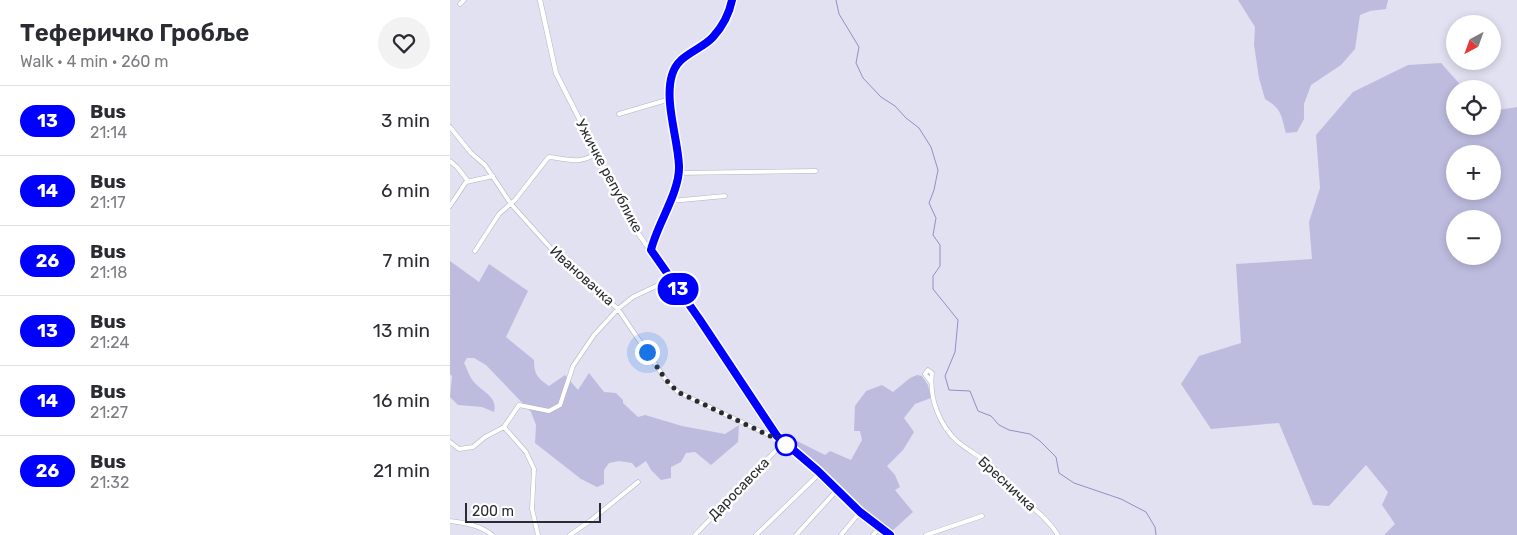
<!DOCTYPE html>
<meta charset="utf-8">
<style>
:root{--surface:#fff;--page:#f2f2f3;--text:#2b2b33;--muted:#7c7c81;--line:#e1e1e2}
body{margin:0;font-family:Rubik,sans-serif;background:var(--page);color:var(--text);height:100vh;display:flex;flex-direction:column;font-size:19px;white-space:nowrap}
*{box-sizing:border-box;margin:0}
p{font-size:16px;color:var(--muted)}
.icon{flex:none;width:28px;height:28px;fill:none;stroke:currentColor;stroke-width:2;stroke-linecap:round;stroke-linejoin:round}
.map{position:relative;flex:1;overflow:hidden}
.panel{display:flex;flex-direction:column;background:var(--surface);width:450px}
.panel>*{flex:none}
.badge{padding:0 10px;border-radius:16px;font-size:18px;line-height:32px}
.needle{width:32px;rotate:221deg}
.controls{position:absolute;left:996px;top:15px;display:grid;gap:10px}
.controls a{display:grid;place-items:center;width:55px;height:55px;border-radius:50%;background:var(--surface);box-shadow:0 2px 8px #0003;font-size:25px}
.scale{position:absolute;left:15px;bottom:12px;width:136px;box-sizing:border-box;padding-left:5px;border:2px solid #2a2a30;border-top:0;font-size:14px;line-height:18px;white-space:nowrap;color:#2a2a30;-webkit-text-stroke:4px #fff;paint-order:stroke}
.you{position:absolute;width:25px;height:25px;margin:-12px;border:4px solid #fff;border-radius:50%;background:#1a73e8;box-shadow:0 0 0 8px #1a73e833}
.map>.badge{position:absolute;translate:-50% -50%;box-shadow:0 0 0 2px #fff}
.round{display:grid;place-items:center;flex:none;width:52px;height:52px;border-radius:26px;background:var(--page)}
.overview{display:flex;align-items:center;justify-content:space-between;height:85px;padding:0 20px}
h1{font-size:24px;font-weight:600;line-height:38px}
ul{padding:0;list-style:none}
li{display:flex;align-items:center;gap:15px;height:70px;padding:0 20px;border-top:1px solid var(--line)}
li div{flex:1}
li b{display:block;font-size:19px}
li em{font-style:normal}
li .badge{min-width:55px;font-weight:700;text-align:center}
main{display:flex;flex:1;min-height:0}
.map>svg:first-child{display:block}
</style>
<main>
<section class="panel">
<div class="overview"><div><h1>Теферичко Гробље</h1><p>Walk · 4 min · 260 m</p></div><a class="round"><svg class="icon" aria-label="heart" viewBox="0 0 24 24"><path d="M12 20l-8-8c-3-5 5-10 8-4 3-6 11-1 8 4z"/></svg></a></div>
<ul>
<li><span class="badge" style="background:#00f;color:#fff">13</span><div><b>Bus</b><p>21:14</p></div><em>3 min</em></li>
<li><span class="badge" style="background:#00f;color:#fff">14</span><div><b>Bus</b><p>21:17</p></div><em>6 min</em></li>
<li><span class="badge" style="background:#00f;color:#fff">26</span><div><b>Bus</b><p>21:18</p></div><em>7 min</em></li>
<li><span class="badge" style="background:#00f;color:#fff">13</span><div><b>Bus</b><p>21:24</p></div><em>13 min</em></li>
<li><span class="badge" style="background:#00f;color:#fff">14</span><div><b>Bus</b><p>21:27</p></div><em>16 min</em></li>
<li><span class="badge" style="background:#00f;color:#fff">26</span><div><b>Bus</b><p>21:32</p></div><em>21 min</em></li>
</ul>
</section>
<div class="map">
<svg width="1067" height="535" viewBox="0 0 1067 535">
<rect width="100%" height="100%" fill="#e1e1f2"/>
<path fill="#bdbcdf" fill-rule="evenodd" d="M 788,0 L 938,0 L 936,9 L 920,11 L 910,15 L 905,49 L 891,65 L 861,85 L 854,104 L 854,119 L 847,132 L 836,133 C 831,115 832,109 815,99 L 809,78 L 804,45 L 805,27 Z
M 991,63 L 1014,89 L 1005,89 L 1005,126 L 1042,126 L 1043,111 L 1067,107 L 1067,535 L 934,535 L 945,524 L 932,505 L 938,492 L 916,465 L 879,506 L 863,505 L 829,423 L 761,429 L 731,384 L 749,356 L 791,343 L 786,264 L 862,259 L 859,222 L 870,188 L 866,135 L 903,92 L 958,65 ZM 1005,154 L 1042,154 L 1042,191 L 1005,191 ZM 1005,219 L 1042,219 L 1042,256 L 1005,256 Z
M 0,261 L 29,282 L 39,264 L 78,291 L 56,337 L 84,360 C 84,375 88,378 99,386 L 115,375 L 128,390 L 139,373 L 154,392 L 166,393 L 173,400 L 173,403 L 188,417 L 195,415 L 232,426 L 275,434 L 289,425 L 288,442 L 261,465 L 245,452 L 236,453 L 231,462 L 221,467 L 221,478 L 211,480 L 201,470 L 196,461 L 186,468 L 182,463 L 169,461 L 159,463 L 154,470 L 154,484 L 147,487 L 131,479 L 85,443 L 86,425 L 81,412 L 36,365 L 24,358 L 17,358 L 14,363 C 17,368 19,376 23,381 C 32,392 48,396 44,412 L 32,407 L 8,405 L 0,397 L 2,376 L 0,374 Z
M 467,375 L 472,376 L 478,385 L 481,398 L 465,404 L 454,418 L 464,432 L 453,450 L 437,466 L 445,475 L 450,487 L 445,490 L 463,512 L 441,532 L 430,524 L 369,468 L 342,447 L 347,441 L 375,455 L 380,451 L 401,460 L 412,440 L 410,431 L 404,431 L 405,406 L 416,391 L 432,385 L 443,392 L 460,378 Z"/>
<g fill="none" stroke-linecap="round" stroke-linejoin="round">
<path stroke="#9290c3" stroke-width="1" d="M 386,0 L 389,14 L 409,47 L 406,63 L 413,78 L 431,97 L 445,106 L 456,118 L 469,128 L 481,147 L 488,170 L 484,190 L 479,203 L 486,218 L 483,235 L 490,245 L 490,266 L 483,276 L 483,289 L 508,320 L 505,352 L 495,376 L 499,390 L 520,391 L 528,411 L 541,416 L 549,425 L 559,430 L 580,434 L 590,441 L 606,457 L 609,473 L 624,483 L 671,499 L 696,512 L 705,527 L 706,535"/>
<g stroke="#b3b3c3" stroke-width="5">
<path id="minor" d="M 10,4 L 14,0
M 169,114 L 220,99
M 0,127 L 21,153 L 35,165 L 61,204 L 106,254 L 129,276 L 168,309 L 216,380 L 228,392 L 321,436 L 327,436
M 0,161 L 7,167 L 18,181
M 228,173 L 366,171
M 221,201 L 275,196
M 0,206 L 16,182 L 43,176
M 201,249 C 207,223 230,194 229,166 C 228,140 214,100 222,75 C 228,54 250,51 263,37 C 274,26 279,15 282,0
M 25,251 L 49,214 L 65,200 L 97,159 L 99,157 C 117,159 131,165 146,153
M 481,382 L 475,374 L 478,370 L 482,373 C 479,398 489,425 508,442 C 518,450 529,456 539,464 C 551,474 560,486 571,497 C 584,509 599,520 608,535
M 54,427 L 76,452 L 84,469 L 82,509 L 88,535
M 0,442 L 9,449 L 23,447 L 35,437 L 54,427 L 69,405 L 99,411 L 110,405 L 123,366 L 144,335 L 168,309 L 183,297 L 221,279
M 0,521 C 15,523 30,525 42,535
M 120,535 L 140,521 L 188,482
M 245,535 L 333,443
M 306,535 L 370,473
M 346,535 L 387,490
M 391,535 L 410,512
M 423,535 L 430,527
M 476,535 L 532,516"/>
</g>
<g stroke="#b3b3c3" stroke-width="5.5">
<path id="tertiary" d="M 90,0 L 106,73 L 185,229 L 250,320 L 327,436 L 368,471 L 404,506 L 440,535"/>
</g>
<use href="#minor" stroke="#fff" stroke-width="4"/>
<use href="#tertiary" stroke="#fff" stroke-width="4.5"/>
</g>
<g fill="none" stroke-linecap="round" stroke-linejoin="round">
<g stroke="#fff" stroke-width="11">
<path id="line" d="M 282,0 C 279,15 273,26 263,37 C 250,51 228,54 222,75 C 214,101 228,139 229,166 C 230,192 207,224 201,250 L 250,320 L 327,436 L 368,471 L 410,512 L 440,535"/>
</g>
<use href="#line" stroke="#00f" stroke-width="8"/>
<path stroke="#2a2a30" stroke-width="5" stroke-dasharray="0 9" d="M 197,352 L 216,380 L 228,392 L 320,436 L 327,436 L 337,446 L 336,445"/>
</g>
<circle fill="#fff" stroke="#00f" stroke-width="2.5" cx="336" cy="445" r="10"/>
<g text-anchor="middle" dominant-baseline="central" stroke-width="5" stroke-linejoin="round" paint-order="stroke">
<g font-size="14" fill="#2a2a30" stroke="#fff">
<text transform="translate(159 176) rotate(62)">Ужичке републике</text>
<text transform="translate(132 276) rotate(42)">Ивановачка</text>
<text transform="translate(557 484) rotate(43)">Бресничка</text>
<text transform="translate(289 489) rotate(-46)">Даросавска</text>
</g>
</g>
</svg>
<div class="controls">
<a><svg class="needle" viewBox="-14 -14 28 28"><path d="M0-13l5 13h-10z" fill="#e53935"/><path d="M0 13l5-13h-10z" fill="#7c7c81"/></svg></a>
<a><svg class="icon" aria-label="locate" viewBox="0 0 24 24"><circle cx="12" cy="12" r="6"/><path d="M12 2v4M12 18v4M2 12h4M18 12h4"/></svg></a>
<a>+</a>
<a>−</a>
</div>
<div class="scale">200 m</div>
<div class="you" style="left:197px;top:352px"></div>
<b class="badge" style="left:228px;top:289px;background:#00f;color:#fff">13</b>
</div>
</main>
